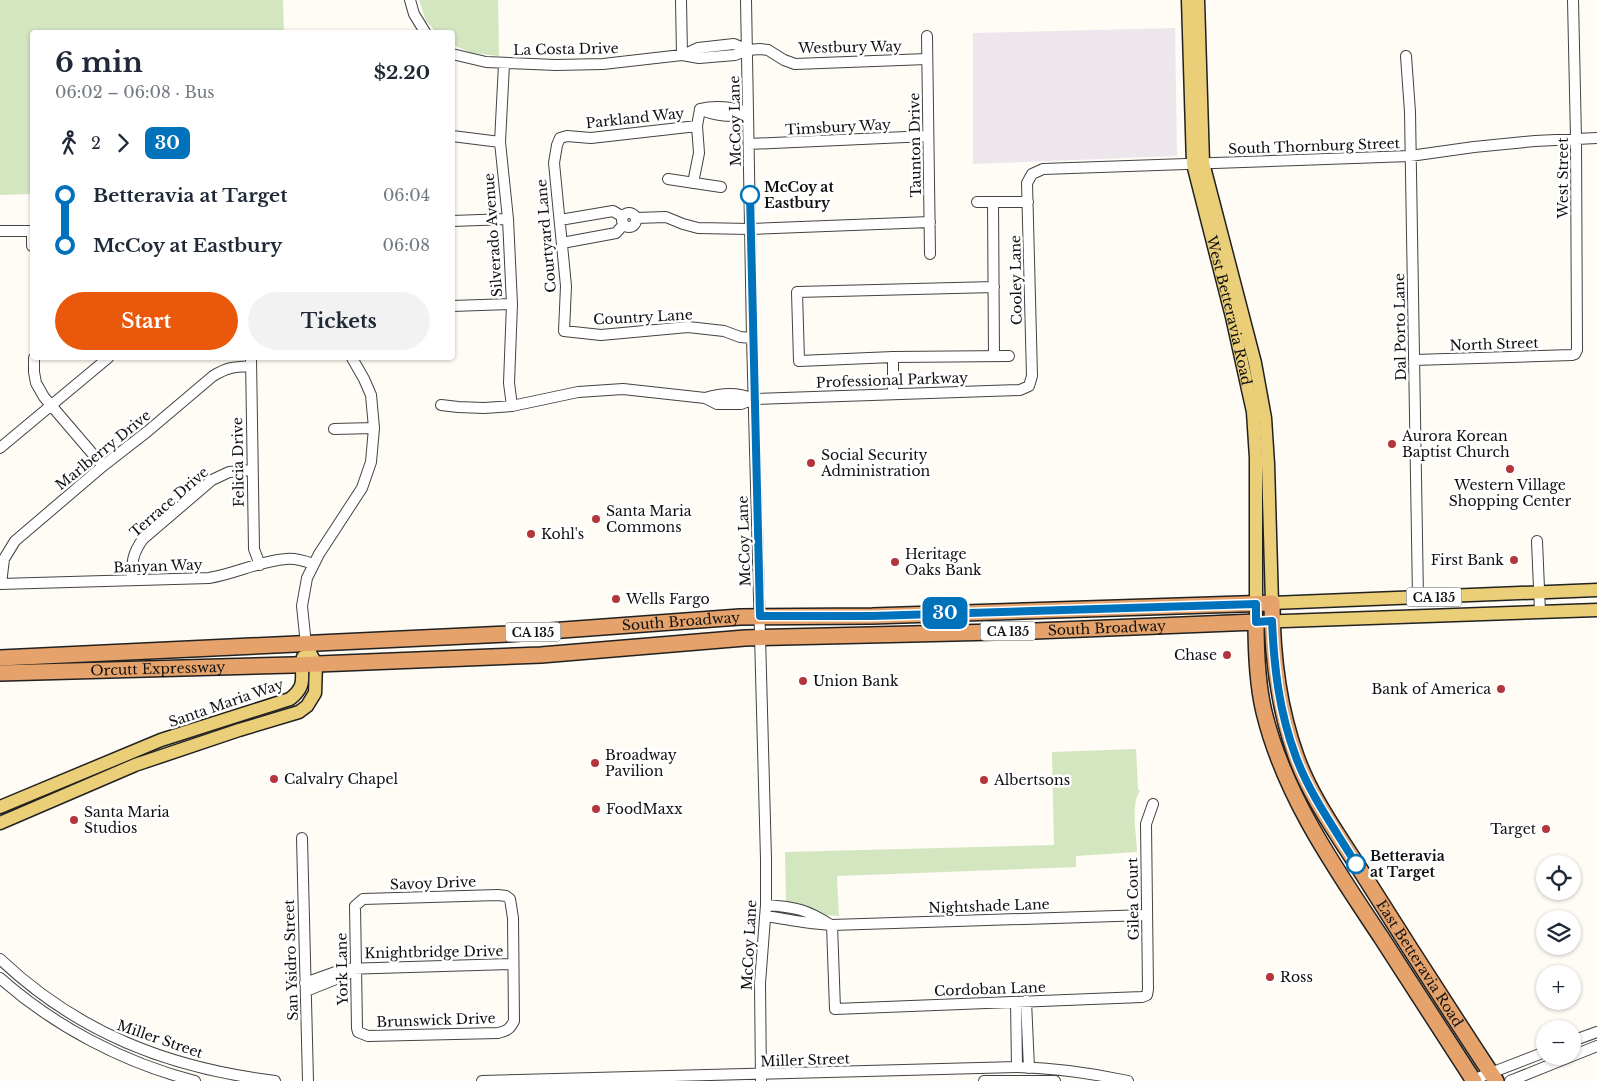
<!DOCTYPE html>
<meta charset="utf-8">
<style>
:root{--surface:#fff;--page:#f2f2f3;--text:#1f2937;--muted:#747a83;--accent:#ea580c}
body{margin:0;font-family:"Libre Baskerville",serif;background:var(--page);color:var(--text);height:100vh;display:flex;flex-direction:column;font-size:19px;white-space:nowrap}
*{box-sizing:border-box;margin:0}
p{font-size:16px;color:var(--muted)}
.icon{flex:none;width:28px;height:28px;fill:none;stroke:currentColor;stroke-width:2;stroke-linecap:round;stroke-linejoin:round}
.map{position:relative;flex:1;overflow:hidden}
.panel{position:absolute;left:30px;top:30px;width:425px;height:330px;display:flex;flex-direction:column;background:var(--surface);border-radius:5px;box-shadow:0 1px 4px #0004}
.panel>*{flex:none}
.badge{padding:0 10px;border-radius:8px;font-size:18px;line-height:32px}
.tools{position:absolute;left:1536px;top:855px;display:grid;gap:10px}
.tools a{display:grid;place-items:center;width:45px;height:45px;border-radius:50%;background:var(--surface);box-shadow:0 1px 4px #0004;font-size:25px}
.map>.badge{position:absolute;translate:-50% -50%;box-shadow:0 0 0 2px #fff}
.legs{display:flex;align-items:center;gap:8px;height:55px;padding:0 25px;font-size:16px}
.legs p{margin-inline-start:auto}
.overview{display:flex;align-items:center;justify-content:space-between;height:85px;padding:0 25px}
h1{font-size:28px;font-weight:700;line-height:38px}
.cta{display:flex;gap:10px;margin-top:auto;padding:10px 25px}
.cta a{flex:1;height:58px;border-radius:30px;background:var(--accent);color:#fff;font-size:20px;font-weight:700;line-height:58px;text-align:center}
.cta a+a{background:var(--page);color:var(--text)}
ul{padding:0 25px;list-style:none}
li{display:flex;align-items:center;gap:18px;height:50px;font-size:19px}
li i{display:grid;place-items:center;width:8px;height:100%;margin:0 6px;background:currentColor}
li i::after{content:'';width:12px;height:12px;margin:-6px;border:4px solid;border-radius:50%;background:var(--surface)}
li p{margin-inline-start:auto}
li:first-child i{background:linear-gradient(#0000 50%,currentColor 0)}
li:last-child i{background:linear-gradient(currentColor 50%,#0000 0)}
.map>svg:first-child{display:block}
</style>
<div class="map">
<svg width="1597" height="1081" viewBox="0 0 1597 1081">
<rect width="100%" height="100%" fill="#fefcf4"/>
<path fill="#ede6ed" d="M 1175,28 L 1177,156 L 973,164 L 973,33 Z"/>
<path fill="#d4e6c0" d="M 0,0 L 283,0 L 284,32 L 32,32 L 32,194 L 0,195 Z
M 419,0 L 498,0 L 499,56 L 472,53 L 453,45 L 452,32 L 436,32 L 426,21 Z
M 1136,749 L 1138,789 L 1140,791 C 1130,804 1137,837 1137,852 L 1076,856 L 1076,867 L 837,876 L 839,916 L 825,915 L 801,904 L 786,902 L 785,852 L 1054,845 L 1052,752 Z"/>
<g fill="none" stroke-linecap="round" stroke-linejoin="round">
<g stroke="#434343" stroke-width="12">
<path id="minor" d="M 410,0 L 414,14 L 425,32
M 681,0 L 682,55
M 746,0 L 752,338 L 766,859 L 766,905 L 760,983 L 761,1081
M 927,36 L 930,254
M 452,54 L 486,62 L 556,65 L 603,64 L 682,55 L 699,58 L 735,55 L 748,50 L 760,49 L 768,50 L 784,60 L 795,64 L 927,59
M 683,55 L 698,48 L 734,44 L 748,50
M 1406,56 L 1410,112 L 1418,598
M 504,64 L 500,142 L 508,219 L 512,304 L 509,383 L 512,406
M 700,109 L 697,126 L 591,138 L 567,136 L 560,138 L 557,145 L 554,163 L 566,286 L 564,331 L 601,335 L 688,327 L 724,331 L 740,337 L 752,338
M 700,109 C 714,116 733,118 748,113
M 700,109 C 715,105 734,107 748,113
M 452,136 L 500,142
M 749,144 L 928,136
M 668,179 L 721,187
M 693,183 L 699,153 L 697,126
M 977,202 L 993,202
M622 220a7 7 0 1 1 14 0a7 7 0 1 1-14 0Z
M 636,218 L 666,217 L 683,224 L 698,228 L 750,229 L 930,222
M 560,220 L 613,211 L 623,217
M 452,221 L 508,219
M 0,231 L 32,231
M 32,231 L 32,246
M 562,243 L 616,233 L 624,224
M 452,306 L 512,304
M 994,356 L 993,202 L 1028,202
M 893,357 L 799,361 L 797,292 L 994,287
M 34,358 L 34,372 L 36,383 L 44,397 L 103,466
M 251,358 L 254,549 L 260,565
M 1414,360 L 1572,355 L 1575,354 L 1577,350 L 1576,138 L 1573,0
M 893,394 L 893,357 L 1009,356
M 705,398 C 723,393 736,392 754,399
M 441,405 L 458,407 L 484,408 L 512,406 L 578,392 L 623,389 L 705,398 L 717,404 L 741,404 L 754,399 L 1020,390 L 1029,386 L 1032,376 L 1027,183 L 1032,174 L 1043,169 L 1410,156 L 1474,147 L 1535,141 L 1597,138
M 334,429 L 374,428
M 0,448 L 108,358
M 1537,541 L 1540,612
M 132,580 C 132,562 132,554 143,539 L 212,480 L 229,472 L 252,470
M 0,584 L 209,578 C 235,574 259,561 286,559 C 295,558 305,561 313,564
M 1,584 L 4,559 L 15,541 L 103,466 L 148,431 L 213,376 C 228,367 234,367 251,366
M 306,645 L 302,606 L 307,578 L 319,554 L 362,488 L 371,462 L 374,428 L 371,395 L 364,379 L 352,358
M 302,838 L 308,1081
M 498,895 L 506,896 L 510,899 L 513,918 L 514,1021 C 510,1029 507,1031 498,1033 L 368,1036 L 358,1032 L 357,1028 L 355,906 L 363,899 Z
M 766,905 C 795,907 806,909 831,925
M 765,916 C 787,919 809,924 832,925 L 1147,915
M 832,925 L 835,1009 L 1142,997 L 1147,995 L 1148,989 L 1146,824 L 1153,804
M 0,959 C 78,1033 169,1068 275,1081
M 0,978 C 54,1026 124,1063 195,1081
M 305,983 L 344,969 L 513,964
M 306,991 L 346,975 L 350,972
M 1026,1001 L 1029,1068
M 1016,1002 L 1017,1067
M 1572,1041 L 1597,1032
M 1572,1056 L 1597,1046
M 482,1081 L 1017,1067 C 1055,1068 1091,1073 1128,1081
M 984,1081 L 1055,1081
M 1470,1081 L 1545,1052
M 1510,1081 L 1572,1056"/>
</g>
<g stroke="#212121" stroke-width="15">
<g id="major">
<path id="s1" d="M 1188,0 L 1193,164 L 1232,317 L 1253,412 L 1256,458 L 1256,622 L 1597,610"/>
<path d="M 1198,0 L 1203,163 L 1255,363 L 1265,418 L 1268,464 L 1272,603 L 1597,590"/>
<path d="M 0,807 L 161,740 L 290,699 C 309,684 299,676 303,657"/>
<path d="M 0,823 L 135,765 L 239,730 L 299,712 L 307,706 L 315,693 L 316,664 L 306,645"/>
</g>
</g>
<g stroke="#212121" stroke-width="18">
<g id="highway">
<path id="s2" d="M 0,658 L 507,634 L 740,617 L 872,616 L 1272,603 C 1272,655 1278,706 1296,756 C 1310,796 1338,835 1361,871 C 1405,941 1450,1011 1496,1081"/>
<path id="s3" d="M 0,673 L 293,665 L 541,655 L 745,638 L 1035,631 L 1256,622 C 1256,652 1257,683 1264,712 C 1284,795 1335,868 1381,937 C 1412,985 1443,1033 1474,1081"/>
</g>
</g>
<use href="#minor" stroke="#fff" stroke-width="10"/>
<use href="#major" stroke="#eace78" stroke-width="12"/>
<use href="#highway" stroke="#e5a36b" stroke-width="15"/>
</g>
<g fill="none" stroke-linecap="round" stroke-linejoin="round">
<g stroke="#fff" stroke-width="11">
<path id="line-1" d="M 750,195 L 760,616 L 872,616 L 1256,604 L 1256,622 L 1272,621 C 1274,667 1279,712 1296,757 C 1310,795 1335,829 1356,864"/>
</g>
<use href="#line-1" stroke="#0072bc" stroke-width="8"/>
</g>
<g fill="#fff" stroke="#0072bc" stroke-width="2.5">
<circle cx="750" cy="195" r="9"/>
<circle cx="1356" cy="864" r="9"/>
</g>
<g fill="#b2363c" stroke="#fff" stroke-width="2">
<circle cx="1392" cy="444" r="5"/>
<circle cx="811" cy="463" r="5"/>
<circle cx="1510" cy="469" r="5"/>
<circle cx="596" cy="519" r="5"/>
<circle cx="531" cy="534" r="5"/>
<circle cx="1514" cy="560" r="5"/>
<circle cx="895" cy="562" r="5"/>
<circle cx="616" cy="599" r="5"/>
<circle cx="1227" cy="655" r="5"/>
<circle cx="803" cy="681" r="5"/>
<circle cx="1501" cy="689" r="5"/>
<circle cx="595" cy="763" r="5"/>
<circle cx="274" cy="779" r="5"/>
<circle cx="984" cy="780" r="5"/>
<circle cx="596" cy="809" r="5"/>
<circle cx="74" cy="820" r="5"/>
<circle cx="1546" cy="829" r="5"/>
<circle cx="1270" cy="977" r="5"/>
</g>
<g text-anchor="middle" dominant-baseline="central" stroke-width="5" stroke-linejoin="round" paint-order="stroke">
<g fill="#fff" stroke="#585858" stroke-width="1">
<rect x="1406.5" y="587.5" width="55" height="19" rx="4"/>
<rect x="980.5" y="621.5" width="55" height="19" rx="4"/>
<rect x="505.5" y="622.5" width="55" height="19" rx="4"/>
</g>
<g font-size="12" font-weight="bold" fill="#101010">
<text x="1434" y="597">CA 135</text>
<text x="1008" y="631">CA 135</text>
<text x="533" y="632">CA 135</text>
</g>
<g font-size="14" fill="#101010" stroke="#fff">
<text transform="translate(850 47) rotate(-1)">Westbury Way</text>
<text transform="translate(566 49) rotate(-1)">La Costa Drive</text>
<text transform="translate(635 118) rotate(-6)">Parkland Way</text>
<text transform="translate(735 121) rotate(-91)">McCoy Lane</text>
<text transform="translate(838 127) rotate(-3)">Timsbury Way</text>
<text transform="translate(915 145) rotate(-91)">Taunton Drive</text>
<text transform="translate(1314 146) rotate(-2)">South Thornburg Street</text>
<text transform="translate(1563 178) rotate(-90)">West Street</text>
<text transform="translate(493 235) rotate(-94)">Silverado Avenue</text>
<text transform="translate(546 236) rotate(-95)">Courtyard Lane</text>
<text transform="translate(1016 280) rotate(-91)">Cooley Lane</text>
<text stroke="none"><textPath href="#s1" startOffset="315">West Betteravia Road</textPath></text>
<text transform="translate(643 317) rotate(-3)">Country Lane</text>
<text transform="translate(1400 327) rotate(-91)">Dal Porto Lane</text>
<text transform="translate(1494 344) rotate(-2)">North Street</text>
<text transform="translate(892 380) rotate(-2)">Professional Parkway</text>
<text transform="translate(103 450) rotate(-39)">Marlberry Drive</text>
<text transform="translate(238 462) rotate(-91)">Felicia Drive</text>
<text transform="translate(169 502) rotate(-41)">Terrace Drive</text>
<text transform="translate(744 541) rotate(-92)">McCoy Lane</text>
<text transform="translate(158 566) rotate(-2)">Banyan Way</text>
<text stroke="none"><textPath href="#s2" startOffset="682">South Broadway</textPath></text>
<text stroke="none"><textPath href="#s3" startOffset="1108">South Broadway</textPath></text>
<text stroke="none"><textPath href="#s3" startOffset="158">Orcutt Expressway</textPath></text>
<text transform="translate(226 703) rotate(-19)">Santa Maria Way</text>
<text transform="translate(433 883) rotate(-2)">Savoy Drive</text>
<text transform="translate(1133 899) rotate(-91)">Gilea Court</text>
<text transform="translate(989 906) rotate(-2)">Nightshade Lane</text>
<text transform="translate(749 945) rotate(-87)">McCoy Lane</text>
<text transform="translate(434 952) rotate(-1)">Knightbridge Drive</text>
<text transform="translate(291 960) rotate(-92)">San Ysidro Street</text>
<text stroke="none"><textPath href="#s2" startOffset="1671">East Betteravia Road</textPath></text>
<text transform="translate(342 969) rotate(-91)">York Lane</text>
<text transform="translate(990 989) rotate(-2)">Cordoban Lane</text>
<text transform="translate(436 1020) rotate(-2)">Brunswick Drive</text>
<text transform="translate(160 1039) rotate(19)">Miller Street</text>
<text transform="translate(805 1060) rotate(-2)">Miller Street</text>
</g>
<g font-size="14" font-weight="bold" fill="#101010" stroke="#fff" text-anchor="start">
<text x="764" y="187">McCoy at<tspan x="764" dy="16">Eastbury</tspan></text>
<text x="1370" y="856">Betteravia<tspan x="1370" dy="16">at Target</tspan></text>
</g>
<g font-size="14" fill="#101010" stroke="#fff" text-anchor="start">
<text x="1402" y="436">Aurora Korean<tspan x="1402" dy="16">Baptist Church</tspan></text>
<text x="821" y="455">Social Security<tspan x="821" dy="16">Administration</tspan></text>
<text x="1510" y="485" text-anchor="middle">Western Village<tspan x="1510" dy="16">Shopping Center</tspan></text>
<text x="606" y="511">Santa Maria<tspan x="606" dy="16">Commons</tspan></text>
<text x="541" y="534">Kohl's</text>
<text x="905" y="554">Heritage<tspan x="905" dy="16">Oaks Bank</tspan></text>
<text x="1504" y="560" text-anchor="end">First Bank</text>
<text x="626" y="599">Wells Fargo</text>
<text x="1217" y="655" text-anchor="end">Chase</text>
<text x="813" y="681">Union Bank</text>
<text x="1491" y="689" text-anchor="end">Bank of America</text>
<text x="605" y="755">Broadway<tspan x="605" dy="16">Pavilion</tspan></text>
<text x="284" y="779">Calvalry Chapel</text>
<text x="994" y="780">Albertsons</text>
<text x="606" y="809">FoodMaxx</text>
<text x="84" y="812">Santa Maria<tspan x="84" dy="16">Studios</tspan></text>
<text x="1536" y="829" text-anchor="end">Target</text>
<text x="1280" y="977">Ross</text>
</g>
</g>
</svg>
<div class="tools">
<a><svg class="icon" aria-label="locate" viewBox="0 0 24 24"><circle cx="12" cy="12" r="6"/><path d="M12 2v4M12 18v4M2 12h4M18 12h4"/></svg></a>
<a><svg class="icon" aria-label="layers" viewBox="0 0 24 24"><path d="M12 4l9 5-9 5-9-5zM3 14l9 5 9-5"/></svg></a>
<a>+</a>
<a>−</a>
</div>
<b class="badge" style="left:945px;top:613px;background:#0072bc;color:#fff">30</b>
<section class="panel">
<div class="overview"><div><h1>6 min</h1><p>06:02 – 06:08 · Bus</p></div><b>$2.20</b></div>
<div class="legs"><svg class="icon" aria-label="walk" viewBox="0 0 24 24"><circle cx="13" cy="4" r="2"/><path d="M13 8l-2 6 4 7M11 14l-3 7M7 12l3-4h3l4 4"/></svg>2<svg class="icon" aria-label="forward" viewBox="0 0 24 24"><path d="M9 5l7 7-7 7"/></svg><b class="badge" style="background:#0072bc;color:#fff">30</b></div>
<ul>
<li><i style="color:#0072bc"></i><b>Betteravia at Target</b><p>06:04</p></li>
<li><i style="color:#0072bc"></i><b>McCoy at Eastbury</b><p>06:08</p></li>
</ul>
<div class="cta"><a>Start</a><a>Tickets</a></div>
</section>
</div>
